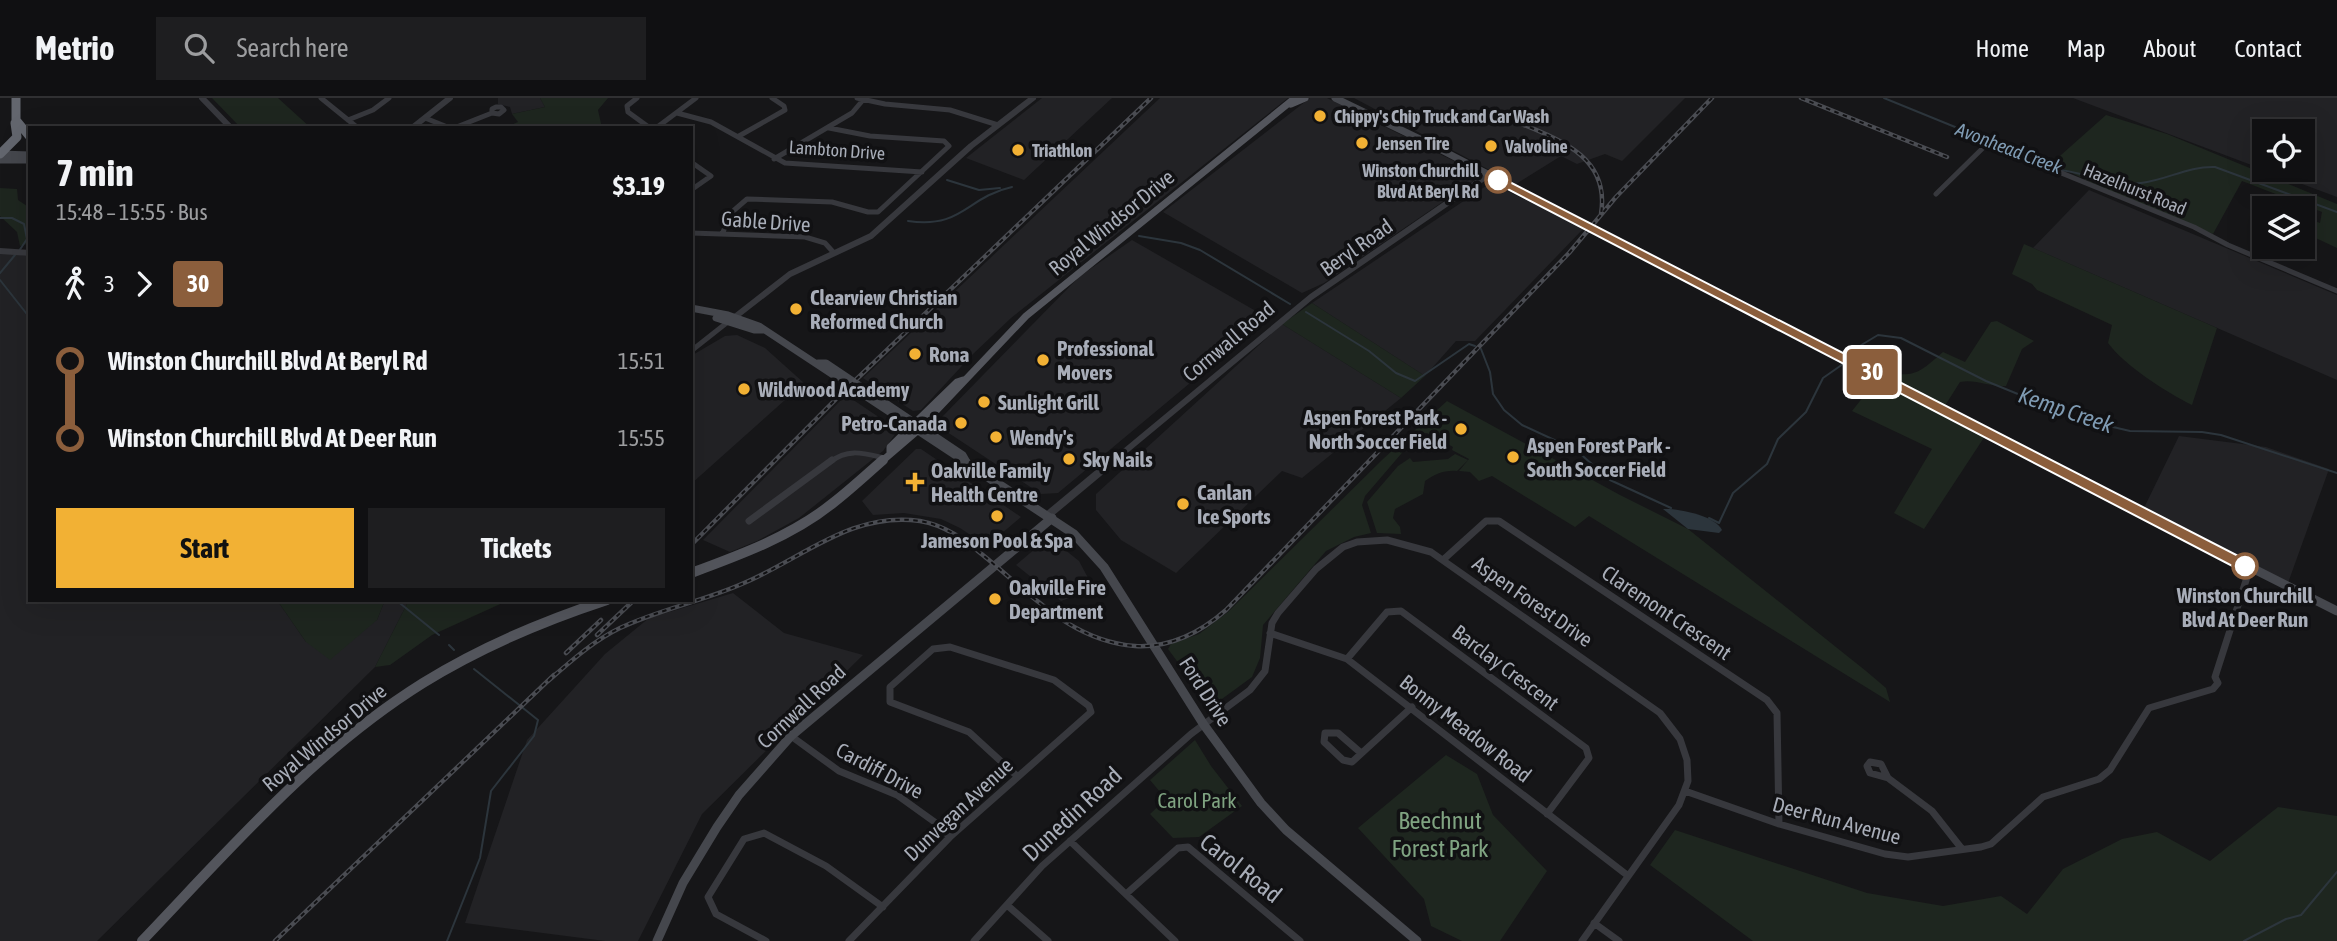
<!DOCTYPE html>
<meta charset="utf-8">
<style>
:root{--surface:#101012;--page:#1e1e20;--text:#f1f3f6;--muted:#9c9d9f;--line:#303032;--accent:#f2b134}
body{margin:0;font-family:"Asap Condensed",sans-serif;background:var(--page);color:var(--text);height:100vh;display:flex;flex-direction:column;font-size:26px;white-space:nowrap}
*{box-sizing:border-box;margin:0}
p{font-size:23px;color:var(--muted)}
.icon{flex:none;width:38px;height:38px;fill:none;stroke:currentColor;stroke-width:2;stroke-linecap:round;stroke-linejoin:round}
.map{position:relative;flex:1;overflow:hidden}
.drawer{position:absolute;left:28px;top:28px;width:665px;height:476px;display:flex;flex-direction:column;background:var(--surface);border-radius:0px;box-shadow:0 7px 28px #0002,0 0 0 2px var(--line)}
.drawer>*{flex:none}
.badge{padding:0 14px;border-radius:5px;font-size:24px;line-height:46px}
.tools{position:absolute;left:2252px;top:21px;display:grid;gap:14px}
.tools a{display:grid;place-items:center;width:63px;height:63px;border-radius:0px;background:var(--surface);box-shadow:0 7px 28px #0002,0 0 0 2px var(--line);font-size:35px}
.map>.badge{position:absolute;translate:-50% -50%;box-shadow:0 0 0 4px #fff}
.legs{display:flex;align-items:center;gap:10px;height:77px;padding:0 28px;font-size:23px}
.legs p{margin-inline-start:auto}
.headline{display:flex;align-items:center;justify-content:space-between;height:119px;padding:0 28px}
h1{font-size:38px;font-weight:700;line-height:52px}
.cta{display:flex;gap:14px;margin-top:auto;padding:14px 28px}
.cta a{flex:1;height:80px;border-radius:0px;background:var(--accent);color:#111;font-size:28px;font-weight:700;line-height:80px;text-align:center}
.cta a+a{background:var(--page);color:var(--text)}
ul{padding:0 28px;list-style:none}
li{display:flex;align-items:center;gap:24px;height:77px;font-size:26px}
li i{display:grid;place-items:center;width:10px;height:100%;margin:0 9px;background:currentColor}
li i::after{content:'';width:18px;height:18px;margin:-9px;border:5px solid;border-radius:50%;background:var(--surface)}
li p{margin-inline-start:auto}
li:first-child i{background:linear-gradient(#0000 50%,currentColor 0)}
li:last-child i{background:linear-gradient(currentColor 50%,#0000 0)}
header{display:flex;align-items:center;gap:42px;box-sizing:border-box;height:98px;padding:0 35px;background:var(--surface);border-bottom:2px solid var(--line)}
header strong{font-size:33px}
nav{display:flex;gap:38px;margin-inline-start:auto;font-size:24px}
.search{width:490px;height:63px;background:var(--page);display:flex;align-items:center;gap:18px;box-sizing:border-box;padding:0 24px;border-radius:0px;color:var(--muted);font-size:26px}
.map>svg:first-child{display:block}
</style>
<header>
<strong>Metrio</strong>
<div class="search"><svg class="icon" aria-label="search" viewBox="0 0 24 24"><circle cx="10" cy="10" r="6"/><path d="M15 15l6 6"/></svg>Search here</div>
<nav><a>Home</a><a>Map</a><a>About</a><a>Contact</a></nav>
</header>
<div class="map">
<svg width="2337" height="843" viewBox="0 0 2337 843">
<rect width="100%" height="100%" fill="#161618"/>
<path fill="#222225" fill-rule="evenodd" d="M 498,0 L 540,0 L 545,9 L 512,16 L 510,9 L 498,6 Z
M 1042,0 L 1112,0 L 1024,82 L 966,60 Z
M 1160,0 L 1288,0 L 1011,220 L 973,256 L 921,312 L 913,313 L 863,280 Z
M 1310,0 L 1327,0 L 1476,74 L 1476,81 L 1324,185 L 1302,195 L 1163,114 Z
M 1354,0 L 1685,0 L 1622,63 L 1605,56 L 1577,66 L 1561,58 L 1516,86 Z
M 2073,0 L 2337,0 L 2337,99 ZM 2264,33 L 2303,33 L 2303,72 L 2264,72 Z
M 1486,88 L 1497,88 L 1584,130 L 1475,243 L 1456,243 L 1425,278 L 1312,205 Z
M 2089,92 L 2337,197 L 2337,282 L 2033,150 Z
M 1132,142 L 1268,220 L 1058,395 L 1041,396 L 941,330 L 940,321 L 1080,178 Z
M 0,155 L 30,158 L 30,502 L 277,502 L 306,544 L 377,522 L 385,502 L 409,502 L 375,569 L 97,843 L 0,843 Z
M 1282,226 L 1401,300 L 1302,380 L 1282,373 L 1176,475 L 1121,442 L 1096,412 L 1096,396 Z
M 737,237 L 765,250 L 804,285 L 691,386 L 691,258 L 725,238 Z
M 846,297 L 898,332 L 883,353 L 799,420 L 757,443 L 730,454 L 703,442 Z
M 2179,338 L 2266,349 L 2329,371 L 2288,485 L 2143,412 Z
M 916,351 L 921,351 L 1021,419 L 987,448 L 960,430 L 941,421 L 904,415 L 873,417 L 862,403 Z
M 1049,439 L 1079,463 L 1094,491 L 1061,503 L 1016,467 Z
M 733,495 L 784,535 L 863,557 L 702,716 L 638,843 L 605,843 L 465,825 L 527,642 L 605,556 L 649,520 Z"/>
<path fill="#1e261f" d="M 212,0 L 278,0 L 311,30 L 241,30 Z
M 540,0 L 608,0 L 598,12 L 602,30 L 504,30 L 518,24 L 512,16 L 545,9 Z
M 2106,17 L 2167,36 L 2337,106 L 2337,150 L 2303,134 L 2303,118 L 2320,125 L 2322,114 L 2242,83 L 2213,136 L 2100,89 L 2052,65 Z
M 0,90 L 17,91 L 18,102 L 30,110 L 30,145 L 20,148 L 17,134 L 0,118 Z
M 2024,146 L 2217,230 L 2192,307 C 2166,294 2125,268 2108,245 L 2112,227 L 2037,192 L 2032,186 L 2012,176 Z
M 1312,205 L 1425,278 L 1401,300 L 1282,226 Z
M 1997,223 L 2034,243 L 2022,251 L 2006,288 C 1989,289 1976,281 1960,284 L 1941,314 L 1985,338 L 1924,431 L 1894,415 L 1932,351 L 1852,313 L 1883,274 C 1915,280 1919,275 1943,254 L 1965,264 L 1991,224 Z
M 1447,303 L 1620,397 L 1688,431 L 1866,573 L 1886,590 L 1890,604 L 1589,418 L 1575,429 L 1492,378 L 1479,383 L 1470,374 L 1459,373 L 1469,361 L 1452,352 L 1453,349 L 1427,335 L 1419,335 L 1365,398 L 1362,407 L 1371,435 L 1354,439 L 1326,453 L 1263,527 L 1260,560 L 1252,579 L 1211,609 L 1168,551 L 1171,546 L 1199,536 L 1228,514 L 1383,361 Z
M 1455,356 L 1468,362 L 1457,373 C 1444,372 1435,376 1425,383 L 1423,396 L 1395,411 L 1393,420 L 1400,429 L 1401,436 L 1377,435 L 1367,404 L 1398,368 L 1410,360 L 1413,364 L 1448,361 Z
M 277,502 L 385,502 L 377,522 L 330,562 L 306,544 Z
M 409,502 L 509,502 L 432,537 L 390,567 L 375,569 Z
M 1195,642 L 1211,668 L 1242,708 L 1199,739 L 1173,740 L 1150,716 L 1166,701 L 1150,682 Z
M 1446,657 L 1477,676 L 1493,717 L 1547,773 L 1500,843 L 1462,843 L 1431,828 L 1424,801 L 1358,730 Z
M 2278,709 L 2337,718 L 2337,843 L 1753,843 L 1650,767 L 1675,732 L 1867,795 L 1943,808 L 2001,798 L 2027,816 L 2063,771 L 2122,741 L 2157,734 L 2210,763 Z"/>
<path fill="#2c353c" d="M 1663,411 C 1678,410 1716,418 1722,432 L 1719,435 L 1688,431 Z"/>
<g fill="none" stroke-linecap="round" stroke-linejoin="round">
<path stroke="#2c353c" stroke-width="2" d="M 1884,0 L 1987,42
M 2060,72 C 2086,75 2114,88 2141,85 C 2167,82 2188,68 2215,69 L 2337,114
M 947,82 L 979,92 L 1000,90
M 0,120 L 12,120 L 24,126 L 27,141 L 19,153
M 908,123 C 963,131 966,99 1012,89
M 1139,138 L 1181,145 L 1200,152 L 1290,206
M 0,175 L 15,157
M 0,182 L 30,220
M 1306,214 L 1369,253 L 1396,275 L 1415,283 L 1469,246 L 1475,248
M 30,245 L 27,249 L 30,256
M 1481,251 L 1490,274 L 1493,296 L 1504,312 L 1522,327 L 1576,352 L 1610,382 L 1671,410
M 1851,258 L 1853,252 L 1878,237 L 1901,240 L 1986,283 L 2079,321 L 2130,333 L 2202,334 L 2221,337 L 2337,375
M 1709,420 L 1719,425 L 1733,395 L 1767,366 L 1778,341 L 1806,314 L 1823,280 L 1843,266
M 396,502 L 439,537
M 449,547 L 454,552
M 447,843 L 480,760 L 491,693 L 534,638 L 538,622 L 474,571
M 2244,843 L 2286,821 L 2301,817 L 2337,774"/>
<path stroke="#37383d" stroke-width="5" d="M 321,0 L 358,30
M 637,0 L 627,8 L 628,14 L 650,30
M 857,0 L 885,6 L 950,12 L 998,27
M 496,9 L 501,9 L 504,12 L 499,16 L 492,15 L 492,11 Z
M 677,15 L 711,24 L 785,65 L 922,74
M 425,20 L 450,30
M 348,22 L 373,12 L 389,0
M 454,30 L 492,15
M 656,30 L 696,0
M 739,38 L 785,12 L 784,8 L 772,0
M 774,61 L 852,15 L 863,2
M 691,64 L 711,78 L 691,92
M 1936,96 L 1988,45 L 2194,129 L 2228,147 L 2337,193
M 691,135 L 805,139 L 825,145 L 834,155
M 722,136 L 732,114 L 747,101 L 832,104 L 868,114 L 878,114 L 949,48 L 944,43 L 870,38 L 829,30
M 691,253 L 729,223
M 830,364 C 848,350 863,355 884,360"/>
<path stroke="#37383d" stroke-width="7" d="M 749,423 L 832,362
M 1444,461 L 1486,423 L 1499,423 L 1767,602 L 1777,615 L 1779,726
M 1270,535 L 1347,561 L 1627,777
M 1347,561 L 1387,514 L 1401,513 L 1586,650 L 1589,660 L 1547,716
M 791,638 L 839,673 L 897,697 L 936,725 L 950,739
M 1361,655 L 1338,635 L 1325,635 L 1324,644 L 1343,662 L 1352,664 L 1412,609
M 1870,664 L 1881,666 L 1888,680 L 1870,675 L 1867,668 Z
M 1888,680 L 1932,713 L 1962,751
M 1685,693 L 1779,726 L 1885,756 L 1908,759 L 1981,749 L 1991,746 L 2043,699 L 2099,681 L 2110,672 L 2149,610 L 2213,591 L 2218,585 L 2215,579 L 2250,470
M 1070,743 L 1175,843
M 1126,796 L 1178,750 L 1188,749 L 1300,843
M 1007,807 L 1048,843
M 1594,825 L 1619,843
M 766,843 L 716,816 L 708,799 L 744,741 L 764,735 L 826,768 L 883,809
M 849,843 L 950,739 L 1091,614 L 1089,608 L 1054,582 L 950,549 L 933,551 L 890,589 L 890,604 L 969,634 L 1017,678
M 974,843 L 1042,768 L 1191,636 L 1250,592 L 1265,573 L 1272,525 L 1278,515 L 1316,471 L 1343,449 L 1357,444 L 1387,442 L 1431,454 L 1660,615 L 1680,641 L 1687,662 L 1688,683 L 1679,707 L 1582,843"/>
<path stroke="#37383d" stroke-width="6" d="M 202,0 L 231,30
M 412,30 L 450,0
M 0,153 L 30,155
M 731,222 L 790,176 L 871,138 L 971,48 L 1033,0
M 1112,364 L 1311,199 L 1488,77"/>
<path stroke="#37383d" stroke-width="8" d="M 1048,417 L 1114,362"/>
<path stroke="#45474d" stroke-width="7" d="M 1335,0 L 1430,46 L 2041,364
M 0,56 L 30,57
M 0,62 L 30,62
M 691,210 L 728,217 L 759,228 L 965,364
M 716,220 L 754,232 L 764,232
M 818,265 L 826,265 L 963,357 L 967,364"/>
<path stroke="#45474d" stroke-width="9" d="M 962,362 L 1074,436 L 1104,469 L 1204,627 L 1261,705 L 1286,732 L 1417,843
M 2038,362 L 2337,513
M 657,843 L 683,785 L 717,729 L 739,697 L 791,638 L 1052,420"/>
<path stroke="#53555c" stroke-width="7" d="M 1291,6 L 1305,0
M 890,355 L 890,349 L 957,284 L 963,282
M 881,364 L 916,334 L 1026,218 L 1295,0"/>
<path stroke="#53555c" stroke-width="10" d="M 691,475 C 740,457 792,438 833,405 C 851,391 867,376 883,362
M 142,843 C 230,751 314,653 423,585 C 481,549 543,523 607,502"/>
<path stroke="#63666e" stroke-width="9" d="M 16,0 L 16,22 L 30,39
M 0,56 L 17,39 L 15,25"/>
<g stroke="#4a4c52" stroke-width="4.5">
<path id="rail" d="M 1801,0 L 1947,59
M 1505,19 C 1551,39 1611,54 1601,116
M 691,447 L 843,294 L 1151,0
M 597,537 L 634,502
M 566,555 L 601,522
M 548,583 C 571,563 593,543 620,530 C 660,511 704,503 744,485 C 803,460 852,413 920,423 C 945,427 965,442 984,458 C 1031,496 1071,543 1135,548 C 1170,550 1201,534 1226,512 L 1569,155 L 1616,99 L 1712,0
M 275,843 L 554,577"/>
</g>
<use href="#rail" stroke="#111113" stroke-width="2" stroke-dasharray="4.5" stroke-linecap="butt"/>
</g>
<path fill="#8b5e3c" stroke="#fff" stroke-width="2" d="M 1498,78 L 2250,464 L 2252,468 L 2250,472 L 2240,472 L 1494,84 L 1492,82 Z"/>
<g fill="#f2b134" stroke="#111113" stroke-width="2.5">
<circle cx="1320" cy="18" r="7"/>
<circle cx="1362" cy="45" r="7"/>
<circle cx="1491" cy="48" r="7"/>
<circle cx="1018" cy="52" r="7"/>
<circle cx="796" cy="211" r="7"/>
<circle cx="915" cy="256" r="7"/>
<circle cx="1043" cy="262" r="7"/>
<circle cx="744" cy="291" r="7"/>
<circle cx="984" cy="304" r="7"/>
<circle cx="961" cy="325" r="7"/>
<circle cx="1461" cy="331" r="7"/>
<circle cx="996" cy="339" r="7"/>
<circle cx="1513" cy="359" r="7"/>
<circle cx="1069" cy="361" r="7"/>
<path d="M911.5 373.5h7v7h7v7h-7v7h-7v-7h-7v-7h7z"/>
<circle cx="1183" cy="406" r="7"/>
<circle cx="997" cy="418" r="7"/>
<circle cx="995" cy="501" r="7"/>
</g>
<g fill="#fff" stroke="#8b5e3c" stroke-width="3.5">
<circle cx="1498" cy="82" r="12"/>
<circle cx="2245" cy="468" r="12"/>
</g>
<g text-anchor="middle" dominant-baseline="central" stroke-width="7" stroke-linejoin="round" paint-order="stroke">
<g font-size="18" font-weight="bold" fill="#a8adb8" stroke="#111113" text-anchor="start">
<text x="1334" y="18">Chippy's Chip Truck and Car Wash</text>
<text x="1376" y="45">Jensen Tire</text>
<text x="1505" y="48">Valvoline</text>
<text x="1032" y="52">Triathlon</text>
</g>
<g font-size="18" fill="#a8adb8" stroke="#111113">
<text transform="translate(837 52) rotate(4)">Lambton Drive</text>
<text transform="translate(2135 91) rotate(22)">Hazelhurst Road</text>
</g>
<g font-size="18" font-weight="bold" fill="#a8adb8" stroke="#111113" text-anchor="end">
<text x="1479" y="72">Winston Churchill<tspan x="1479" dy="21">Blvd At Beryl Rd</tspan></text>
</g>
<g font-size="19" font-style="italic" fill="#7f9bb3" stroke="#111113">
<text transform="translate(2009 50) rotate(21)">Avonhead Creek</text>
</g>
<g font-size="21" fill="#a8adb8" stroke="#111113">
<text transform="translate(766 123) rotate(4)">Gable Drive</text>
<text transform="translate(1111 124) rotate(-39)">Royal Windsor Drive</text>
<text transform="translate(1356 149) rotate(-35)">Beryl Road</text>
<text transform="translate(1228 243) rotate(-40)">Cornwall Road</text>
<text transform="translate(1533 503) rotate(35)">Aspen Forest Drive</text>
<text transform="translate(1667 514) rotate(34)">Claremont Crescent</text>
<text transform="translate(1506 569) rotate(37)">Barclay Crescent</text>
<text transform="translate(1206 593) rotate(57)">Ford Drive</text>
<text transform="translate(801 608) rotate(-43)">Cornwall Road</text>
<text transform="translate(1466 630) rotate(38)">Bonny Meadow Road</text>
<text transform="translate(324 639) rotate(-40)">Royal Windsor Drive</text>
<text transform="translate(880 672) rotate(28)">Cardiff Drive</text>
<text transform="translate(958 711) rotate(-43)">Dunvegan Avenue</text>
<text transform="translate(1837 722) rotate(15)">Deer Run Avenue</text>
</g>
<g font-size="21" font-weight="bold" fill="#a8adb8" stroke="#111113" text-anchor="start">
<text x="810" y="199">Clearview Christian<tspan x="810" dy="24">Reformed Church</tspan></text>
<text x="1057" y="250">Professional<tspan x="1057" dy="24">Movers</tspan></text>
<text x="929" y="256">Rona</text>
<text x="758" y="291">Wildwood Academy</text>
<text x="998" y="304">Sunlight Grill</text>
<text x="1447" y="319" text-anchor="end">Aspen Forest Park -<tspan x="1447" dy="24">North Soccer Field</tspan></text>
<text x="947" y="325" text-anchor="end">Petro-Canada</text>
<text x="1010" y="339">Wendy's</text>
<text x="1527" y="347">Aspen Forest Park -<tspan x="1527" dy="24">South Soccer Field</tspan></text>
<text x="1083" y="361">Sky Nails</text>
<text x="931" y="372">Oakville Family<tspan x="931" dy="24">Health Centre</tspan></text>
<text x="1197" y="394">Canlan<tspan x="1197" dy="24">Ice Sports</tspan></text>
<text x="997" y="442" text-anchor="middle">Jameson Pool &amp; Spa</text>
<text x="1009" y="489">Oakville Fire<tspan x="1009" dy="24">Department</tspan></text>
</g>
<g font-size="21" font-weight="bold" fill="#a8adb8" stroke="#111113">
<text x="2245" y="497">Winston Churchill<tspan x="2245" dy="24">Blvd At Deer Run</tspan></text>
</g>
<g font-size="21" fill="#7fa381" stroke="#111113">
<text x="1197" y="702">Carol Park</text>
</g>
<g font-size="23" font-style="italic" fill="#7f9bb3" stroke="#111113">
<text transform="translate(2066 312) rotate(19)">Kemp Creek</text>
</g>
<g font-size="24" fill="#a8adb8" stroke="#111113">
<text transform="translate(1072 716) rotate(-43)">Dunedin Road</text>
<text transform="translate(1241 770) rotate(38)">Carol Road</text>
</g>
<g font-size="24" fill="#7fa381" stroke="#111113">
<text x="1440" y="722">Beechnut<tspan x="1440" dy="28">Forest Park</tspan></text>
</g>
</g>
</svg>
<div class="tools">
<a><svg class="icon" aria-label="locate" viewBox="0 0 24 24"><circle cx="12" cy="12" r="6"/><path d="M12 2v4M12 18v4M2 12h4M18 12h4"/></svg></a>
<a><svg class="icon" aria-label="layers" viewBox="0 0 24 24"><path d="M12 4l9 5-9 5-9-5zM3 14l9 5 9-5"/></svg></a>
</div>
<b class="badge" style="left:1872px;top:274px;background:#8b5e3c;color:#fff">30</b>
<section class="drawer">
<div class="headline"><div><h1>7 min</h1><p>15:48 – 15:55 · Bus</p></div><b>$3.19</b></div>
<div class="legs"><svg class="icon" aria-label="walk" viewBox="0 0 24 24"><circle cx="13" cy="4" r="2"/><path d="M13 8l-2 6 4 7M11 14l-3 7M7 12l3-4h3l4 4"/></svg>3<svg class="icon" aria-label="forward" viewBox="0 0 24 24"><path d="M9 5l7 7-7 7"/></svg><b class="badge" style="background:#8b5e3c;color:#fff">30</b></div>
<ul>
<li><i style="color:#8b5e3c"></i><b>Winston Churchill Blvd At Beryl Rd</b><p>15:51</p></li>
<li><i style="color:#8b5e3c"></i><b>Winston Churchill Blvd At Deer Run</b><p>15:55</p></li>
</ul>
<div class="cta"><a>Start</a><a>Tickets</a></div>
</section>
</div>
